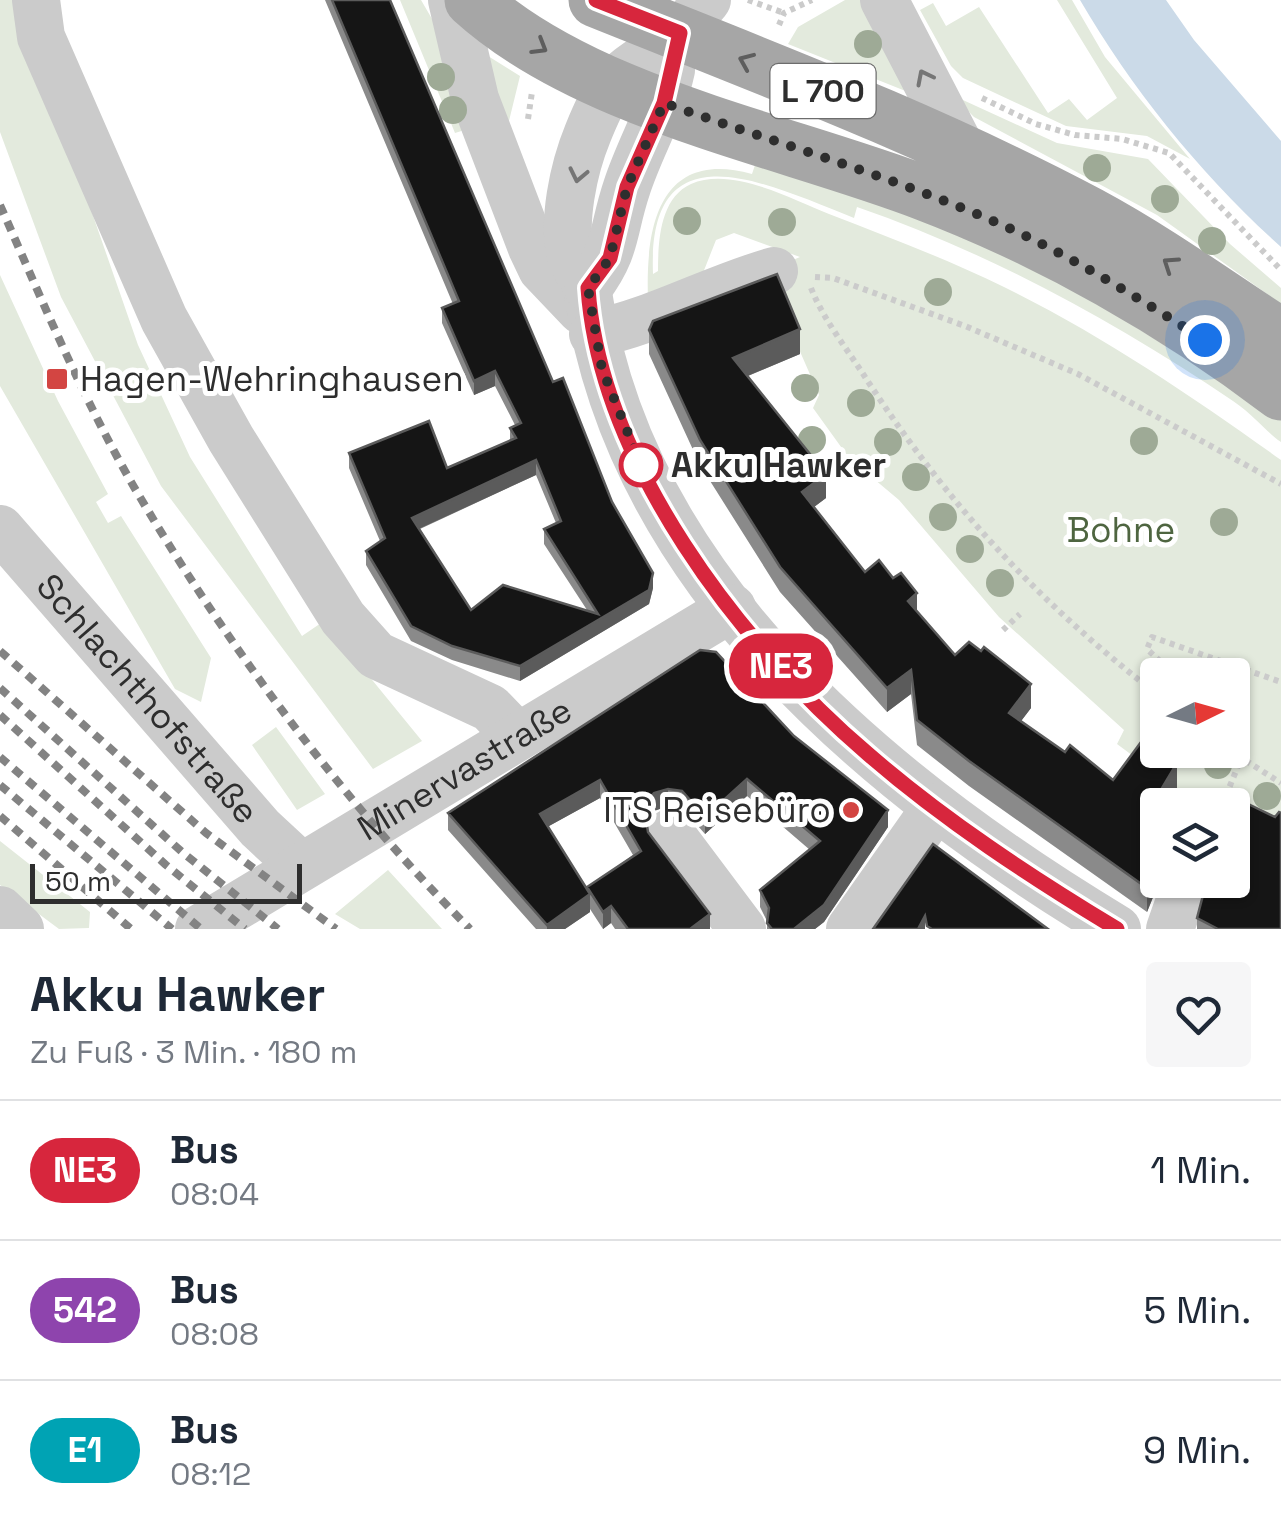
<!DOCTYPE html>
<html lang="de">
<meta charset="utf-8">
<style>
:root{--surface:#fff;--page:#f6f6f7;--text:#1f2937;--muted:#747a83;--line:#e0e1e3}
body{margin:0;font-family:"Space Grotesk",sans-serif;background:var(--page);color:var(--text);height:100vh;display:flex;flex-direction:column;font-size:38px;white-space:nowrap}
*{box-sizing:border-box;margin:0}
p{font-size:32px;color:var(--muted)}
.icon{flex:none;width:55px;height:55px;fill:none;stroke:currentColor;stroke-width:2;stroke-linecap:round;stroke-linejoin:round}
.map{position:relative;height:929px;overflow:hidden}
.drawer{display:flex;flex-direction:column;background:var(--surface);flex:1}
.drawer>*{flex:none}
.badge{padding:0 20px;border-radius:32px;font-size:35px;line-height:65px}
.needle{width:65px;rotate:85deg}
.tools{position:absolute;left:1140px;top:658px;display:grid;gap:20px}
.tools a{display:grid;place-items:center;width:110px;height:110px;border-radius:10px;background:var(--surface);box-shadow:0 2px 8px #0004;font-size:50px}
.scale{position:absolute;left:30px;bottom:25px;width:272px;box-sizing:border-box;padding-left:10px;border:5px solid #2e2e2e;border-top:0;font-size:28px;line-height:35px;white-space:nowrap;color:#2e2e2e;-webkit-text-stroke:8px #fff;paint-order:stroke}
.you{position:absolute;width:50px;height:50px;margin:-25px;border:8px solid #fff;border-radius:50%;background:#1a73e8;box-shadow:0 0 0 15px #1a73e833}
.map>.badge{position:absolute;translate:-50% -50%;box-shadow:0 0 0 5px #fff}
.round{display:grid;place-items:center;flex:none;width:105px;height:105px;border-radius:10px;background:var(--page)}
.overview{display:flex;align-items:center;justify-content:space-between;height:170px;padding:0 30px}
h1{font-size:48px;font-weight:700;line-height:75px}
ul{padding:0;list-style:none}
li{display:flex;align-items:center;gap:30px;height:140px;padding:0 30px;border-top:2px solid var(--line)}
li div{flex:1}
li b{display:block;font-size:38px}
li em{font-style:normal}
li .badge{min-width:110px;font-weight:700;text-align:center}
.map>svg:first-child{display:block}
</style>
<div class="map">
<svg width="1281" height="929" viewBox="0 0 1281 929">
<rect width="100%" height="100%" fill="#fff"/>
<path fill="#e3eadd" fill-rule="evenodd" d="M 0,0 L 18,0 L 138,345 L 190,457 L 302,636 L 324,621 L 422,741 L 373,769 L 161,486 L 61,297 L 0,132 Z
M 400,0 L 421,0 L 435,24 L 471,128 L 455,133 Z
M 845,0 L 870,0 L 913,94 L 788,44 L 798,27 Z
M 1057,0 L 1072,0 L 1105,57 L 1190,159 L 1147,136 L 1066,126 L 963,78 L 951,66 L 920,10 L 933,3 L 946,26 L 979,7 L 1048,113 L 1069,99 L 1087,120 L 1117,98 Z
M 480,51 L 520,76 L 508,125 Z
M 952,95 L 1057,143 L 1148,159 L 1230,244 L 1281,288 L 1281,304 L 1157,215 L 974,117 Z
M 757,159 L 844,187 L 1047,271 L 1281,419 L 1281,442 C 1263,429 1256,417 1233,401 C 1116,322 990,253 857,207 L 854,218 C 769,185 647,122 653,274 L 658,271 C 658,241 660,198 691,184 C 732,166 791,199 829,214 C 888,237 947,259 1004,287 C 1102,335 1193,397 1281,460 L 1281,838 L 1232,805 L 1199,805 L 1117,744 L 1124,730 L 999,617 L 899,500 L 849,458 L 813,408 L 819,395 L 774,292 L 781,265 L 800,257 L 734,233 L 716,240 L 701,278 L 648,299 C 645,218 664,150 752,174 ZM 1158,675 L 1232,675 L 1232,750 L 1158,750 Z
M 0,275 L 58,401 L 108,494 L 96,502 L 108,523 L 121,516 L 211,658 L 201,702 L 175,689 L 0,386 Z
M 276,727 L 325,794 L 297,810 L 252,745 Z
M 0,841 L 90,912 L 89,928 L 59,929 L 0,885 Z
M 388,870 L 442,929 L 360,929 L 335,914 Z"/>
<path fill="#cbdae8" d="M 1080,0 L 1166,0 L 1194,40 L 1281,141 L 1281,247 C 1202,176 1133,91 1080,0 Z"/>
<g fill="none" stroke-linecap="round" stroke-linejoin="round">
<path stroke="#cbcbcb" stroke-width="6" stroke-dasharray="5 5" stroke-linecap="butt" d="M 748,0 L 784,13
M 779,25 L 784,13 L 812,0
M 982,98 L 1036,124 L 1075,135 L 1122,139 L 1169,153 L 1281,270
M 528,119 L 532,92
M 815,277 L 833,278 L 965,326 L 1078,374 L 1281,484
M 811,288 C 824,321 848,350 867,380 C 950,507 1038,602 1158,695
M 1003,630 L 1020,614
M 1175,675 L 1147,649 L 1152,637 L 1281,682
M 1229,750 L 1281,783
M 1222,805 L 1248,742 L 1232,728"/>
<g stroke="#cbcbcb" stroke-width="48">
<path d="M 36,0 L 41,37 L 164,319 L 231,439 L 343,618 L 376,655 L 490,708 L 517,736"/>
<path d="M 452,0 L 475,99 L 532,248 L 542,269 L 581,310"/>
<path d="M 707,0 C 697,11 688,25 677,35 C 658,52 627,65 612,86 C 602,99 594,118 588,133 C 574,167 561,224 572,259 C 576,271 587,280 588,293 C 630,582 881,787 1117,929"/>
<path d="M 884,0 L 964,154"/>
<path d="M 588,288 C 618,248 612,231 627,187 C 640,147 662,112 671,70"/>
<path d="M 593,334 C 656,321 711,289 774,271"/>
<path id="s1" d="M 0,529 L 260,828 L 301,866"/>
<path d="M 670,833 L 742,929"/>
<path d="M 0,910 L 20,929"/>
<path id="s2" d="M 199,929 L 732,608"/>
<path d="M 850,929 L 936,807"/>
<path d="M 1170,929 L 1187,880"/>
</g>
<path stroke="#a6a6a6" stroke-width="55" d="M 472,0 C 585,103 783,139 924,193 C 1050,241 1173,311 1281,393
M 596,0 C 763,67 931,130 1089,214 C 1156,250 1218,295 1281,336"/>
<path stroke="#838383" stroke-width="8" stroke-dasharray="10 8" stroke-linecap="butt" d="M 0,205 C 42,300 82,397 134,487 C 228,647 340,798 470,929
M 0,651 L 206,833 L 336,929
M 0,688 L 182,852 L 278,929
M 0,715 L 166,865 L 245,929
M 0,757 L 201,929
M 0,785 L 172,929
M 0,816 L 131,929"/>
</g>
<g fill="#9eaa96">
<circle cx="868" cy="44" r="14"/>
<circle cx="441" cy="77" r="14"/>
<circle cx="453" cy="110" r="14"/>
<circle cx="1097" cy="168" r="14"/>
<circle cx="1165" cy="199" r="14"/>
<circle cx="687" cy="221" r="14"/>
<circle cx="782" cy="222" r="14"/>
<circle cx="1212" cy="241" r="14"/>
<circle cx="938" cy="292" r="14"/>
<circle cx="805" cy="388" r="14"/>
<circle cx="861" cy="403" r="14"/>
<circle cx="812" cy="440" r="14"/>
<circle cx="1144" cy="441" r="14"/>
<circle cx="888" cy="442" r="14"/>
<circle cx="916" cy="477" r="14"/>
<circle cx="943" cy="517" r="14"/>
<circle cx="1224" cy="522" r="14"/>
<circle cx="970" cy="549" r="14"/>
<circle cx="1000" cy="583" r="14"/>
<circle cx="1218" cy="765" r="14"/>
<circle cx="1267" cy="796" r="14"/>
</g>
<path fill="#8a8a8a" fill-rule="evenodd" d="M 325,0 L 390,0 L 553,382 L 653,588 L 649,604 L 520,681 L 452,660 L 411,641 L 366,565 L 366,551 L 380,541 L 349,468 L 349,453 L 447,468 L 510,440 L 510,428 L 515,425 L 495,386 L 474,395 L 442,323 L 442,308 L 453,304 ZM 536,475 L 556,523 L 544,529 L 544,544 L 587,610 L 471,610 L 420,529 Z
M 649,330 L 800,354 L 748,376 L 826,498 L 814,507 L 865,572 L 917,612 L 955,655 L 1031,708 L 1021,721 L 1065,752 L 1113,780 L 1177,788 L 1170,800 L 1158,880 L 1160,880 L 1147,912 L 969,786 L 917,745 L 911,694 L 887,712 L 780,592 L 700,465 L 649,354 Z
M 794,736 L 888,827 L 824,922 L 815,929 L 767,929 L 767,921 L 760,907 L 760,890 L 810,850 L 747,796 L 705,834 L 682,808 L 668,806 L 654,811 L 646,821 L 648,832 L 710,929 L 615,929 L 611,923 L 603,929 L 590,909 L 590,912 L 565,929 L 536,929 L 448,830 L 448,813 ZM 600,798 L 633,855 L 587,889 L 547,827 Z
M 1197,918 L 1281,929 L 1197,929 Z"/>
<path fill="#5b5b5b" d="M 800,329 L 800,354 L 733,382 L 733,358 Z
M 495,371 L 495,386 L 474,395 L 474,381 Z
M 536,460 L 536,475 L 412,532 L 412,518 Z
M 826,474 L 826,498 L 802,516 L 802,492 Z
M 653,573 L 653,588 L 649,604 L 520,681 L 520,666 Z
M 917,593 L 917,617 L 908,601 Z
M 911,670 L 911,694 L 887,712 L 887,688 Z
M 1031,684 L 1031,708 L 1009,737 L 1009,713 Z
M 1177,763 L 1177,788 L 1166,805 L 1159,793 Z
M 747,779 L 747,796 L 705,834 L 705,817 Z
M 600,780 L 600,798 L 540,831 L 540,814 Z
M 668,789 L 668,806 L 654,811 L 644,823 L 644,806 L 654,793 Z
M 888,810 L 888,827 L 824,922 L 815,929 L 794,929 Z
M 1158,862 L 1158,880 L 1160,880 L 1147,912 L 1147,888 Z
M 590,894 L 590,912 L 565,929 L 547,929 L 547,925 Z
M 611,906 L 611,923 L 603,929 L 603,912 Z
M 710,914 L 710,929 L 690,929 Z
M 925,916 L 925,929 L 918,929 Z"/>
<path fill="#151515" stroke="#5b5b5b" stroke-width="2.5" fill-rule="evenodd" d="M 332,0 L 390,0 L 553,382 L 563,378 L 612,502 L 653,573 L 649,590 L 520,666 L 452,646 L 411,626 L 366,551 L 385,538 L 349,453 L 429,421 L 447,468 L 516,438 L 510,428 L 521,423 L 495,371 L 474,381 L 442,308 L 459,301 ZM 536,460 L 561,521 L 544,529 L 598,614 L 503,585 L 471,610 L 412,518 Z
M 777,274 L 800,329 L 733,358 L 826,474 L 802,492 L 865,572 L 879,560 L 893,578 L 901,573 L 917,593 L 908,601 L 955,655 L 969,642 L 981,651 L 984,647 L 1031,684 L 1009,713 L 1065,752 L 1070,745 L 1113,780 L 1144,738 L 1158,748 L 1158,750 L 1160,750 L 1177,763 L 1159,793 L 1178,805 L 1158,805 L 1158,862 L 1147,888 L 969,761 L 917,720 L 911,670 L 887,688 L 780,567 L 700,440 L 649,330 L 653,321 Z
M 700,650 L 716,652 L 794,736 L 888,810 L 824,905 L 794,929 L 772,929 L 767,923 L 769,908 L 760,890 L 820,841 L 747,779 L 705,817 L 682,791 L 668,789 L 654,793 L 644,806 L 648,832 L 710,914 L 690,929 L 628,929 L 611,906 L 603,912 L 587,887 L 641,851 L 600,780 L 540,814 L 590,894 L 547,925 L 448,813 Z
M 1238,799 L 1275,817 L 1279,812 L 1281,813 L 1281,929 L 1218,929 L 1197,918 L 1207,880 L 1232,880 L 1232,805 Z
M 933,844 L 1048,929 L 932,929 L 927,926 L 925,916 L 918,929 L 873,929 Z"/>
<defs><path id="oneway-chevron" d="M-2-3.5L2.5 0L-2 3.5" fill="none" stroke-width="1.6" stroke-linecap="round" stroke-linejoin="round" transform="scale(2.5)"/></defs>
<g stroke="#5e5e5e">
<use href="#oneway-chevron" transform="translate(540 47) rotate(31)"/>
<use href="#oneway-chevron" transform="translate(746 61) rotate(-157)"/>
<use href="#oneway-chevron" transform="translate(1170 264) rotate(-146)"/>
</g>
<g stroke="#757575">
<use href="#oneway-chevron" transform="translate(924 77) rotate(-117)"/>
<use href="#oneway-chevron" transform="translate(578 175) rotate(102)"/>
</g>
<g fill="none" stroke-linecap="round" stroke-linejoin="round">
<g stroke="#fff" stroke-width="22">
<path id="line" d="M 596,0 L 680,33 L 664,103 L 627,187 L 610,258 L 588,288 C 600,461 739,644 868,754 C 944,820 1031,877 1117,929"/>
</g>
<use href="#line" stroke="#d7263d" stroke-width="15"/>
<path stroke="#2e2e2e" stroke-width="10" stroke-dasharray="0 18" d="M 641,465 L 602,369 L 588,288 L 610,258 L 627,187 L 664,103 C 776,143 891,176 1000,224 C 1072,256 1139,299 1205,340"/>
</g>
<g fill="#d34542" stroke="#fff" stroke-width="4">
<rect x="45" y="367" width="24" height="24" rx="5"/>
<circle cx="851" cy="810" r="10"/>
</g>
<circle fill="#fff" stroke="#d7263d" stroke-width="5" cx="641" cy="465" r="20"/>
<g text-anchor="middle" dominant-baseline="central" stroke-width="10" stroke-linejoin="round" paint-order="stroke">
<rect fill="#fff" stroke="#6d6d6d" stroke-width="2.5" x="770.5" y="64" width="105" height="54" rx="8"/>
<g font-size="32" font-weight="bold" fill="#2e2e2e">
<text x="823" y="91">L 700</text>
</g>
<g font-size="35" fill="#2e2e2e" stroke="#fff" text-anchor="start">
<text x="80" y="379">Hagen-Wehringhausen</text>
<text x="831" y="810" text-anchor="end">ITS Reisebüro</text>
</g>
<g font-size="35" font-weight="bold" fill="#2e2e2e" stroke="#fff" text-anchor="start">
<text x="671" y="465">Akku Hawker</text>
</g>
<g font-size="35" fill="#4e6540" stroke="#fff">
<text x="1121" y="530">Bohne</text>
</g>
<g font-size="35" fill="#2e2e2e" stroke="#fff">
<text stroke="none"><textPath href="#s1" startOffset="225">Schlachthofstraße</textPath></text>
<text stroke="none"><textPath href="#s2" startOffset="310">Minervastraße</textPath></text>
</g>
</g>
</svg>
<div class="tools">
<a><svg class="needle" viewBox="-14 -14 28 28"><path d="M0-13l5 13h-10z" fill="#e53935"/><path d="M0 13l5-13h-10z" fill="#747a83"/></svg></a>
<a><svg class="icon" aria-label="layers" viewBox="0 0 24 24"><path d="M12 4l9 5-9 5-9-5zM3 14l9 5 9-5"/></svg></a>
</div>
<div class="scale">50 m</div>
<div class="you" style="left:1205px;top:340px"></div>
<b class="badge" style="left:781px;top:666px;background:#d7263d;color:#fff">NE3</b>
</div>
<section class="drawer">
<div class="overview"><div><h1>Akku Hawker</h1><p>Zu Fuß · 3 Min. · 180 m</p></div><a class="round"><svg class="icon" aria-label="heart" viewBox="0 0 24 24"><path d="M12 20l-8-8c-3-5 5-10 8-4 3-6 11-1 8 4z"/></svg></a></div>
<ul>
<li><span class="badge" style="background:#d7263d;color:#fff">NE3</span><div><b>Bus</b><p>08:04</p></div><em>1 Min.</em></li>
<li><span class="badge" style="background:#8e44ad;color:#fff">542</span><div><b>Bus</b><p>08:08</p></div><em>5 Min.</em></li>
<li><span class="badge" style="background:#00a3b4;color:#fff">E1</span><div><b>Bus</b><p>08:12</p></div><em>9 Min.</em></li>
</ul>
</section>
